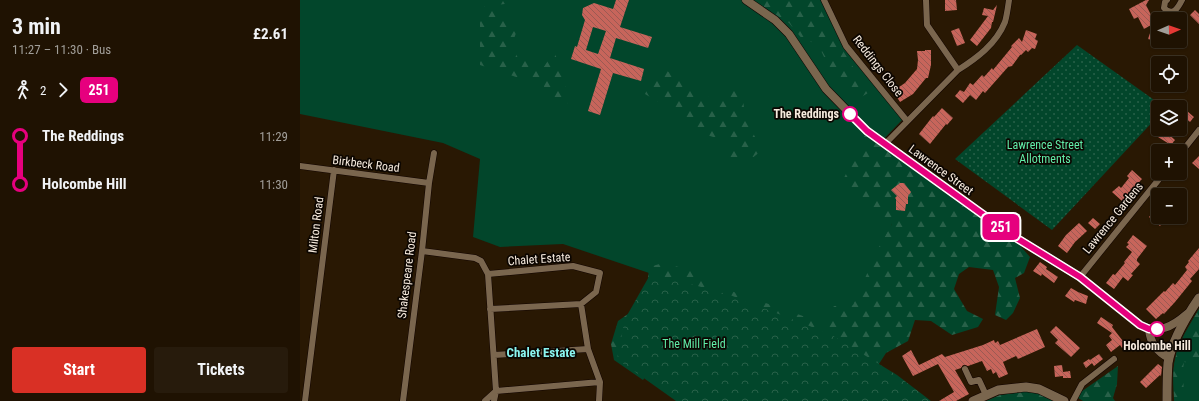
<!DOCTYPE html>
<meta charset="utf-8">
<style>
:root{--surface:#1f1202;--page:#271b0c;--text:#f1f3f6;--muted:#a19e99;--line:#3c3224;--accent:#d93025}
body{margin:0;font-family:"Roboto Condensed",sans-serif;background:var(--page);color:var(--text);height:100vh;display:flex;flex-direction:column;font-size:15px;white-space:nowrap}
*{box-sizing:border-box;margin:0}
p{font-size:13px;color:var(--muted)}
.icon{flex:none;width:22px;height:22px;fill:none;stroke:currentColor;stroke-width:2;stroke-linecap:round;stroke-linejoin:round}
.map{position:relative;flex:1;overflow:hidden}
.details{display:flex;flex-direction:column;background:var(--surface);width:300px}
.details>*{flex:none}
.badge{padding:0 8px;border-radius:6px;font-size:14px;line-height:26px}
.needle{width:26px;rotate:88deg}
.controls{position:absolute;left:851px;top:12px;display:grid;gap:8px}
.controls a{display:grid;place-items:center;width:36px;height:36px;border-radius:4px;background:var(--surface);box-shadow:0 1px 3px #0004,0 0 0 1px var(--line);font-size:20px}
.map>.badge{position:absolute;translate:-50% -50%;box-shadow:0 0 0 2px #fff}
.legs{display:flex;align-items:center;gap:6px;height:44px;padding:0 12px;font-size:13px}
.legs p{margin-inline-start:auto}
.head{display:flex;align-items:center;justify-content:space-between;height:68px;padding:0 12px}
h1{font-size:22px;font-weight:700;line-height:30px}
.cta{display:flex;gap:8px;margin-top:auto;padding:8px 12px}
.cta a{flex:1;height:46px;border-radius:4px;background:var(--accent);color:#fff;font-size:16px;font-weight:700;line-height:46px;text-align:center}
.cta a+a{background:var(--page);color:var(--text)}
ul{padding:0 12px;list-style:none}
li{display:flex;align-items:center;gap:14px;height:48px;font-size:15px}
li i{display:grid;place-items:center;width:6px;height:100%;margin:0 5px;background:currentColor}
li i::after{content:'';width:10px;height:10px;margin:-5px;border:3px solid;border-radius:50%;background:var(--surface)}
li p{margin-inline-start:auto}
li:first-child i{background:linear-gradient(#0000 50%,currentColor 0)}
li:last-child i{background:linear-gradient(currentColor 50%,#0000 0)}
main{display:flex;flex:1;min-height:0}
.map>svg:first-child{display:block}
</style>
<main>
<section class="details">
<div class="head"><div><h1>3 min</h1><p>11:27 – 11:30 · Bus</p></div><b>£2.61</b></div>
<div class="legs"><svg class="icon" aria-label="walk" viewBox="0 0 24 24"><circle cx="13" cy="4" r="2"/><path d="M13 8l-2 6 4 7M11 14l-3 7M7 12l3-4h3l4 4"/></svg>2<svg class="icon" aria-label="forward" viewBox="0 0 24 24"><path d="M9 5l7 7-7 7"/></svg><b class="badge" style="background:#e6007e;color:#fff">251</b></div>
<ul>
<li><i style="color:#e6007e"></i><b>The Reddings</b><p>11:29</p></li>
<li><i style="color:#e6007e"></i><b>Holcombe Hill</b><p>11:30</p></li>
</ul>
<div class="cta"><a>Start</a><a>Tickets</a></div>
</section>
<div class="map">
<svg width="899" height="401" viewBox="0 0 899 401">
<defs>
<pattern id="forest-firs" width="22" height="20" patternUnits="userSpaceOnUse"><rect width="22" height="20" fill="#02462b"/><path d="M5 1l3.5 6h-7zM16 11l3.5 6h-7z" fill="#286149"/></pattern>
<pattern id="park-crowns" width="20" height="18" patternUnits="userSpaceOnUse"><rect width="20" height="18" fill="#02462b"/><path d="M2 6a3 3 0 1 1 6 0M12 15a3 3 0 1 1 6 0" fill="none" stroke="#286149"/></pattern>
<pattern id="garden-dots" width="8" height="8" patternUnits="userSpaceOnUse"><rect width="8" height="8" fill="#02462b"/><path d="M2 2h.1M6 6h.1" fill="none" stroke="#286149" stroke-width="1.8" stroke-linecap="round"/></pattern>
<pattern id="building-back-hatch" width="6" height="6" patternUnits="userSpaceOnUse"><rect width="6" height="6" fill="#c7655b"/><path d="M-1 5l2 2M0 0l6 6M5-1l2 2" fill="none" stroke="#9b5a53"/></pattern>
</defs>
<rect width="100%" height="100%" fill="#291803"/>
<path fill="#02462b" d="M 0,0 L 522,0 L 547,47 L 602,120 L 579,144 L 592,224 L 557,312 L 530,334 L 263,244 L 200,247 L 173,237 L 180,159 L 143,143 L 0,114 Z
M 899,309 L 899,401 L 874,401 C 874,388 872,373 875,360 C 878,342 890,325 899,309 Z"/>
<path fill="url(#forest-firs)" d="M 187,0 L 219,0 L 218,2 L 197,5 L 216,33 L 206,61 L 213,63 L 218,51 L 231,51 L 232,68 L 241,71 L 254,52 L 264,74 L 268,103 L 254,108 L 241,80 L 219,78 L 180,65 L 180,16 Z
M 458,0 L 516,0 L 532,33 L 561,80 L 568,93 L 558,99 C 538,81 528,69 518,43 L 504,41 L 489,23 L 465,8 Z
M 361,67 L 415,101 L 424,94 L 441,88 L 446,120 L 462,150 L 450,160 L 433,162 L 423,152 L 433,143 L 410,136 L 385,123 L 379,114 L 345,94 L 356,71 Z
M 567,131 L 710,234 L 730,257 L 724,273 L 715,278 L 720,298 L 713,313 L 706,320 L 695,315 L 699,287 L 693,270 L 669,267 L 659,274 L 654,289 L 667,311 L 683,319 L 678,327 L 652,335 L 631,321 L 615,320 L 608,341 L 586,353 L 577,367 L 454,401 L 354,365 L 343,380 L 314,360 L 311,344 L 318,321 L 335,309 L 347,291 L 349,267 L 363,263 L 394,271 L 414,285 L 523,323 L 534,306 L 553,305 L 579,247 L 592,224 L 543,180 Z
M 899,309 L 899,364 L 884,362 L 883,369 L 884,401 L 874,401 C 874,388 872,373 875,360 C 878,342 890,325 899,309 Z
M 818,366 L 817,384 L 813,398 L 815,401 L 783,401 L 775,396 Z
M 728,391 L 741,392 L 754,401 L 686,401 L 700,395 Z"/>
<path fill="url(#park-crowns)" d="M 351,273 L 430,295 L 530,334 L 597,375 L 631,401 L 376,401 L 317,359 L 325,319 Z"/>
<path fill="url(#garden-dots)" d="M 777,45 L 864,107 L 858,107 L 858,116 L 752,230 L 655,159 Z"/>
<path fill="url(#building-back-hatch)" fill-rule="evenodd" d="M 316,0 L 329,0 L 320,27 L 352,37 L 348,48 L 316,38 L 310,58 L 344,69 L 341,81 L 313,73 L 300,115 L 288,111 L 301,69 L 271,59 L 275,46 L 277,47 L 285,20 L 282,15 L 283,8 L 294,3 L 313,9 ZM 293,27 L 306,31 L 298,54 L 286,50 Z
M 645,0 L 656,0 L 657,10 L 645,11 Z
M 846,0 L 849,0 L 846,5 L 855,23 L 854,24 L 858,25 L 858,42 L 848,39 L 853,24 L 844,29 L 838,17 L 834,19 L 829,9 Z
M 697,5 L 693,22 L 692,22 L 691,28 L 677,46 L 670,40 L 688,16 L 682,15 L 684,8 L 693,10 Z
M 895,10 L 899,14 L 899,24 L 890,15 Z
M 659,28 L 665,43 L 657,46 L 651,31 Z
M 726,30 L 737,34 L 735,39 L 738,41 L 735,49 L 732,48 L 728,52 L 726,50 L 721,55 L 720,55 L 712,66 L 708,67 L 685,93 L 683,91 L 676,100 L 670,95 L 663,103 L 655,96 L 660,90 L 664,92 L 670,83 L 673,85 L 682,75 L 684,77 L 692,68 L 693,70 L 712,47 L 711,46 L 719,38 L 722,42 Z
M 625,50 L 631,50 L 631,65 L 628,78 L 626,78 L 613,94 L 600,102 L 593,91 L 605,83 L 617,69 L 618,60 L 617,51 L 625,51 Z
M 642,108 L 653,118 L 647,125 L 646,124 L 630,144 L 619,134 L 633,116 L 634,117 Z
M 887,111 L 894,117 L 890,122 L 882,116 Z
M 864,130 L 875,140 L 871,145 L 858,137 Z
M 899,156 L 899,169 L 892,163 Z
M 832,170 L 842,179 L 822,201 L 812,192 L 819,186 L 821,188 L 829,178 L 827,176 Z
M 600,183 L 604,183 L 611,192 L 608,196 L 608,204 L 606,204 L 605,211 L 596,210 L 596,199 L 595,198 L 597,196 L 591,190 Z
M 858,207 L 858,217 L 867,217 L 860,226 L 849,217 Z
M 793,218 L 800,224 L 795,229 L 788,223 Z
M 779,223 L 787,231 L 775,242 L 767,253 L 758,246 L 766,235 Z
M 833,235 L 847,246 L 837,259 L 837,261 L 840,264 L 831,274 L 833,275 L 828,281 L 823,277 L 814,289 L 806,283 L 813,274 L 815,275 L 825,263 L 824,262 L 832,252 L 826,247 L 829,244 L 827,243 Z
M 899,248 L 899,269 L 890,279 L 892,281 L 875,302 L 864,314 L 863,313 L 856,319 L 846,309 L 864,291 L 865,292 L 873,283 L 875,285 L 887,270 L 885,267 L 889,262 L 888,261 Z
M 740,262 L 747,267 L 746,269 L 758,277 L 754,283 L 742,274 L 741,276 L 733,271 Z
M 771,288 L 778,292 L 788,296 L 786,304 L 775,300 L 774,302 L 765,296 Z
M 801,317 L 813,325 L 812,327 L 826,345 L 822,348 L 820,345 L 811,352 L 806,345 L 812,340 L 809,336 L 812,333 L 797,323 Z
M 756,326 L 780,348 L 771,357 L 755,343 L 758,340 L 750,332 Z
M 737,329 L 745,347 L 718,359 L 716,356 L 703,362 L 708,374 L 699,378 L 696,372 L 693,374 L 691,369 L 687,371 L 682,361 L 668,366 L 663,365 L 661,368 L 655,370 L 669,394 L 656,401 L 639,401 L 654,392 L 638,364 L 613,376 L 602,356 L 611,350 L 619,365 L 642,354 L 645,357 L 683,345 L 694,340 L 695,343 L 698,341 L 700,345 Z
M 799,354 L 803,359 L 794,366 L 790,360 Z
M 789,359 L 792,363 L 786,368 L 783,363 Z
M 858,364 L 862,367 L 861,376 L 860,375 L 846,388 L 840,382 Z
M 762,365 L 763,372 L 770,371 L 771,378 L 763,378 L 763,376 L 755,377 L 754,366 Z"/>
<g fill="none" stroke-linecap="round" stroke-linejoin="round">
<g stroke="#110400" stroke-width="7">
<path id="minor" d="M 524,0 L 546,46 L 607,121
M 867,0 L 865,2 L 864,8 C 873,17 878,8 882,0
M 658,70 C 677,58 696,44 705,22 C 707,15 708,7 709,0
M 585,144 L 658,70 L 627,25 L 626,0
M 880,154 L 899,130
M 0,166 L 129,183
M 122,251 L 175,258 L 181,261 L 188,274 L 196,391 L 194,401
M 188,274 L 273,266 L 300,273 L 296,292 L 281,304 L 190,309
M 780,277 L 864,173
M 281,304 L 288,349 L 300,382 L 299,401
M 194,355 L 288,349
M 665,369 L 671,382 L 679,380 L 686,395
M 5,401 L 34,170
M 103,401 L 122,251 L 129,183 L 134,153
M 185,401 L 196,391 L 300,382
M 773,401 L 782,384 L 814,359"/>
</g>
<g stroke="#110400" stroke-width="9">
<path id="tertiary" d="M 446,0 L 475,20 L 489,34 L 526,89 L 567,131 L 710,234 L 780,277 L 840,325 C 859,334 872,327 887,314
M 849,329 C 850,342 857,352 869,358"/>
</g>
<g stroke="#110400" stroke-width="10">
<path id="secondary" d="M 673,401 L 698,390 L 726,387 L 739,389 L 764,401
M 867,401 C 867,388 867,376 868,363 C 872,340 886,317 899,298"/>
</g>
<use href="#minor" stroke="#7a664e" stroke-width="6"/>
<use href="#tertiary" stroke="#7a664e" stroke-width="8"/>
<use href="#secondary" stroke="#7a664e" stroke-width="9"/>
</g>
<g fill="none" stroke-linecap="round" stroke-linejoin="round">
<g stroke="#fff" stroke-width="9">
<path id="line-1" d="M 550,114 L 567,131 L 710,234 L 780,277 L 840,325 L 849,329 L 857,329"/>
</g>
<use href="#line-1" stroke="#e6007e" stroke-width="6"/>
</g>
<g fill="#fff" stroke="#e6007e" stroke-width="2">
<circle cx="550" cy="114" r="7"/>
<circle cx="857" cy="329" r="7"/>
</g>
<g text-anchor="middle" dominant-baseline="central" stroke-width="3.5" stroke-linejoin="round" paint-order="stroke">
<g font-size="12" fill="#f7ebde" stroke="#0c0601">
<text transform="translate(578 66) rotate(52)">Reddings Close</text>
<text transform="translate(66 164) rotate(7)">Birkbeck Road</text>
<text transform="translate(641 170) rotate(36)">Lawrence Street</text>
<text transform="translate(813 218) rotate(-51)">Lawrence Gardens</text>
<text transform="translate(16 225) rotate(-83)">Milton Road</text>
<text transform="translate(239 259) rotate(-4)">Chalet Estate</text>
<text transform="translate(107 275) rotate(-83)">Shakespeare Road</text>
</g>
<g font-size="12" font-weight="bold" fill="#f7ebde" stroke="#0c0601" text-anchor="end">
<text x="539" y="114">The Reddings</text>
<text x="857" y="346" text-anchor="middle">Holcombe Hill</text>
</g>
<g font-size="12" fill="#61eea9" stroke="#0c0601">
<text x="745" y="145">Lawrence Street<tspan x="745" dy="14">Allotments</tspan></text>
<text x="394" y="344">The Mill Field</text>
</g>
<g font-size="13" font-weight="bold" fill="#8af5f0" stroke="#0c0601">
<text x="241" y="352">Chalet Estate</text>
</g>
</g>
</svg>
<div class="controls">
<a><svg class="needle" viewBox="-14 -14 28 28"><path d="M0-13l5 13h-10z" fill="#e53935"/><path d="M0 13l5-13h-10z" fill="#a19e99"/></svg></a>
<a><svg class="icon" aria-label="locate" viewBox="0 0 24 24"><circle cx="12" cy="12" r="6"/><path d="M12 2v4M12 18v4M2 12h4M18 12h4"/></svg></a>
<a><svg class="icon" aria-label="layers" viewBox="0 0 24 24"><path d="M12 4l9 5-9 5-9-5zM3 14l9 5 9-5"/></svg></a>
<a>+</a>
<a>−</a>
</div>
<b class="badge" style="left:701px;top:227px;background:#e6007e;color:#fff">251</b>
</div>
</main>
